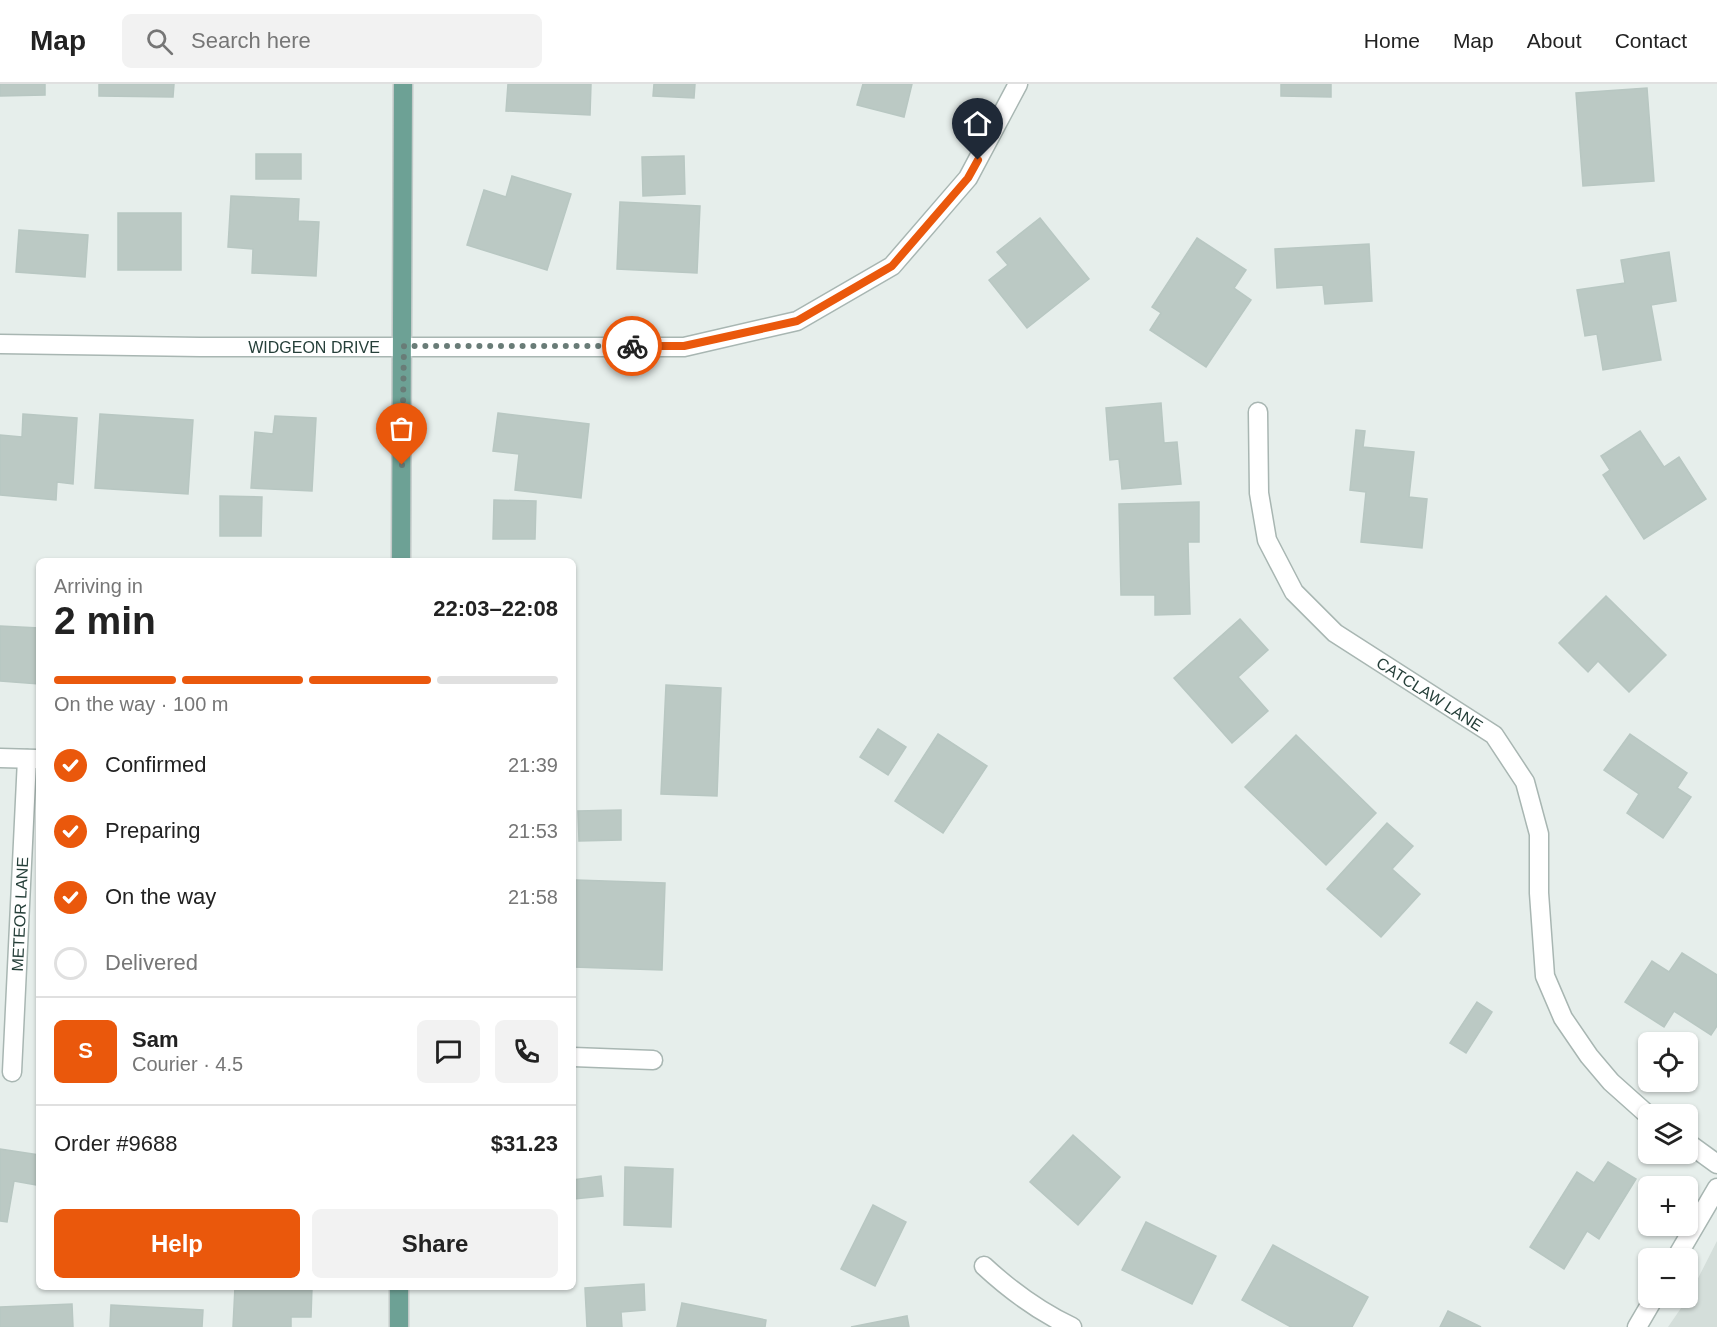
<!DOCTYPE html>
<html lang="en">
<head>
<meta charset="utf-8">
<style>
  body { margin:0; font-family:Helvetica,sans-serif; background:#f2f2f2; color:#222; height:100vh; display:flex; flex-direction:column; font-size:22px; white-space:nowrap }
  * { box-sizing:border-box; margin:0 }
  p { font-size:20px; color:#767676 }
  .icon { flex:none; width:33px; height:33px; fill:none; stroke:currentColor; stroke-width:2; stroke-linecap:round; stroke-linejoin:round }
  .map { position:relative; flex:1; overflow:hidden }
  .sheet { position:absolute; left:36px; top:474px; width:540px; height:732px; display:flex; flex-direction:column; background:#fff; border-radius:9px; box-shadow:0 2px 4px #0004 }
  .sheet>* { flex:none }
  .fabs { position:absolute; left:1638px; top:948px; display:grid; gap:12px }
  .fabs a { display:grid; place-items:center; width:60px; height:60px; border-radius:9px; background:#fff; box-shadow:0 2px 4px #0004; font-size:30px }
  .pin { position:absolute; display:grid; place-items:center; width:51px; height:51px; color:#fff; margin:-62px -26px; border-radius:50% 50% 50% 0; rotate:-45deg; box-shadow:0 0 6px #0007 }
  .pin .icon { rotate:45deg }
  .courier { position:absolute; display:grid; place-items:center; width:60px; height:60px; margin:-30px; border:4px solid #ea580c; border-radius:50%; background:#fff; color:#222; box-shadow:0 2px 8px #0007 }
  .summary em { font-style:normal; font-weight:700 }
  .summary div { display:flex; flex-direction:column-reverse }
  .summary { display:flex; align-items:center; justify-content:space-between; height:102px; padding:0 18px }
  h1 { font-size:39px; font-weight:700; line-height:45px }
  .bar { display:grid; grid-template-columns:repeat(4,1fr); gap:9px 6px; align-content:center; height:72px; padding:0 18px }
  .bar i { height:8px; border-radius:4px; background:#e0e0e0 }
  .bar .active { background:#ea580c }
  .bar p { grid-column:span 4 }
  .line { display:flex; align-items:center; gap:15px; padding:0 18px; border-top:2px solid #e0e0e0 }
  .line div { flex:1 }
  .round { display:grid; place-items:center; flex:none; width:63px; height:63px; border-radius:9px; background:#f2f2f2 }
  ol { padding:0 18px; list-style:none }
  li { display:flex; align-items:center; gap:18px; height:66px }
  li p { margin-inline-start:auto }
  li .icon { padding:6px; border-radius:50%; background:#ea580c; color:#fff; stroke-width:4 }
  li:last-child { color:#767676 }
  li i { width:33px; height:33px; border:3px solid #e0e0e0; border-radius:50% }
  .action { display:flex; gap:12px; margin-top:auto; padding:12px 18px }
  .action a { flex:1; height:69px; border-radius:9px; background:#ea580c; color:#fff; font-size:24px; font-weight:700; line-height:69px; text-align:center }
  .action a+a { background:#f2f2f2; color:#222 }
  header { display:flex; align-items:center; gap:36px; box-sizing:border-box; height:84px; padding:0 30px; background:#fff; border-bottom:2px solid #e0e0e0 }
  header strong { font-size:28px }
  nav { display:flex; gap:33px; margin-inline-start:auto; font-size:21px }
  .search { width:420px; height:54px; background:#f2f2f2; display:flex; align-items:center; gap:15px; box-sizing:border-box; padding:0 21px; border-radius:9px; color:#767676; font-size:22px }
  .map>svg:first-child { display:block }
</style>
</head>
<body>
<header>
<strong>Map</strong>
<div class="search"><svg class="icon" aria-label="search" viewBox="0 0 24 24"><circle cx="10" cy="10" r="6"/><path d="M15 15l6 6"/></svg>Search here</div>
<nav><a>Home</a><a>Map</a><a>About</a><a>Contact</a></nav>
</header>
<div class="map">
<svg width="1717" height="1243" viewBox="0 0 1717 1243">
  <rect width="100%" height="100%" fill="#e6eeeb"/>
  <polygon fill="#d4deda" points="1717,1157 1717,1243 1668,1243 1688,1214"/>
  <g fill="#bbc9c4" stroke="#b8c7c2" stroke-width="1.5">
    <polygon points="0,0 45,0 45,11 0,12"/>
    <polygon points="99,0 174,0 173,13 99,12"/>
    <polygon points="508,0 591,0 590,31 506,27"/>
    <polygon points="654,0 695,0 694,14 653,12"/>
    <polygon points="863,0 912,0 904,33 857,21"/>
    <polygon points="1281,0 1331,0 1331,13 1281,12"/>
    <polygon points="1647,4 1654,97 1583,102 1576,9"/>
    <rect x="256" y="70" width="45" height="25"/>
    <polygon points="684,72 685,110 643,112 642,73"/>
    <polygon points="512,92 571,110 547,186 467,161 484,106 506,113"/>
    <polygon points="231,112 299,115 298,137 319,138 316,192 252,189 253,165 228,163"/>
    <polygon points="620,118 700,122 697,189 617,185"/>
    <rect x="118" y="129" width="63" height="57"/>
    <polygon points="1040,134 1089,195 1027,244 989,196 1008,181 997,168"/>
    <polygon points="19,146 88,151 85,193 16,188"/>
    <polygon points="1197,154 1246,186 1234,204 1251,216 1206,283 1150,246 1161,229 1152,223"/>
    <polygon points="1369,160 1372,217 1325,220 1323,201 1277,204 1275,165"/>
    <polygon points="1669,168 1676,217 1651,221 1661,276 1603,286 1597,250 1585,252 1577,206 1625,199 1621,176"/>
    <polygon points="1161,319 1164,359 1177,358 1181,400 1122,405 1119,375 1110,376 1106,324"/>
    <polygon points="498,329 589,340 581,414 515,406 519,370 493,367"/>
    <polygon points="23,330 77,334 73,400 57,398 56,416 0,411 0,351 22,353"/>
    <polygon points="100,330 193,336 188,410 95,404"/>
    <polygon points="275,332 316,334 312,407 251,404 255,348 273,350"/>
    <polygon points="1356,346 1365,347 1363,363 1414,368 1409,413 1427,415 1422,464 1361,458 1366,408 1350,406"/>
    <polygon points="1640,347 1664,383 1679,373 1706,415 1644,455 1603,391 1610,386 1601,372"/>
    <polygon points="220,412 262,413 261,452 220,452"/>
    <polygon points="494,416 536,417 535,455 493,455"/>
    <polygon points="1199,418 1199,458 1188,458 1190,530 1155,531 1155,511 1121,511 1119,420"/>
    <polygon points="1606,512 1666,571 1629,608 1598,577 1588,588 1559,559"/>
    <polygon points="1240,535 1268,566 1238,593 1268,627 1232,659 1174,594"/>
    <polygon points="0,542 39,544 39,600 0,597"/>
    <polygon points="666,601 721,604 717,712 661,710"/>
    <polygon points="878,645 906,663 888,691 860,673"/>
    <polygon points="938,650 987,682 943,749 895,717"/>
    <polygon points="1630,650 1687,689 1677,704 1691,713 1663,754 1627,729 1639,710 1604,686"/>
    <polygon points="1296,651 1376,729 1326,781 1245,703"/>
    <polygon points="621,726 621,756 579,757 578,727"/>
    <polygon points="1387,739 1413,762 1392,785 1420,810 1381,853 1327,805"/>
    <polygon points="576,796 665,799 662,886 573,883"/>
    <polygon points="1682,869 1717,891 1717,942 1711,951 1674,927 1664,943 1625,918 1652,877 1669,888"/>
    <polygon points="1477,918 1492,928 1466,969 1450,959"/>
    <polygon points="1073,1051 1120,1093 1078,1141 1030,1098"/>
    <polygon points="0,1065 39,1071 37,1101 14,1097 7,1138 0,1137"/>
    <polygon points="1608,1078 1636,1095 1599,1155 1587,1147 1564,1185 1530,1163 1577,1088 1594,1099"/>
    <polygon points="625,1083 673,1085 671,1143 624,1141"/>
    <polygon points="601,1092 603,1112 574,1115 573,1096"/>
    <polygon points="873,1121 906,1138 875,1202 841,1185"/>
    <polygon points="1146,1138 1216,1172 1192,1220 1122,1186"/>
    <polygon points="1273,1161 1368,1213 1352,1243 1291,1243 1242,1216"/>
    <polygon points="644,1200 645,1226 621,1228 622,1243 587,1243 585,1204"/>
    <polygon points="235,1203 312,1203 311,1233 291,1233 291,1243 233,1243"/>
    <polygon points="682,1219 766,1236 765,1243 677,1243"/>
    <polygon points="72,1220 73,1243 0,1243 0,1223"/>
    <polygon points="111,1221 203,1226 202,1243 110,1243"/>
    <polygon points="1448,1227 1481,1243 1440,1243"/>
    <polygon points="907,1232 909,1243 851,1243"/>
  </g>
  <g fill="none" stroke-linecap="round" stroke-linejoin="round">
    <g stroke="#a8b6b2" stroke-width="21">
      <g id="minor">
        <path id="s1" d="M0 260 200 263H684L797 237 892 182 968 94 1018 0"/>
        <path id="s2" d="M1258 328 1259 409 1267 456 1294 508 1335 549 1494 651 1525 698 1539 750V809L1545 892 1563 934 1589 972 1611 998 1648 1031"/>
        <polyline points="0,674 37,675"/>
        <polyline points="573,973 653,976"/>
        <path id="s3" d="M12 988 27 675"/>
        <polyline points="1688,1059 1717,1080"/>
        <polyline points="1676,1174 1717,1104"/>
        <path d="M984 1182C1011 1207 1038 1227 1072 1243"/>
        <polyline points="1637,1243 1654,1214"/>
      </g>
    </g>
    <g stroke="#c2c9c8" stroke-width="21">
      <g id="major">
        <polyline points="401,477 403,0"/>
        <polyline points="399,1243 399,1203"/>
      </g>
    </g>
    <use href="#minor" stroke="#fff" stroke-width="18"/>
    <use href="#major" stroke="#6da195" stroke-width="18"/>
  </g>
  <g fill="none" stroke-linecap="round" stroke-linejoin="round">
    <polyline stroke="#697c77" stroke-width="6" stroke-dasharray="0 10.8" points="402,381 404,262 632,262"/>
    <polyline stroke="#ea580c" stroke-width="8" points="632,262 684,262 797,237 892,182 968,94 978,76"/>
  </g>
  <g text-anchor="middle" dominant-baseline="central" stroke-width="4.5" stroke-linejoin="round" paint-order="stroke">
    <g font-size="16" fill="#253f39" stroke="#f6faf8">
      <text stroke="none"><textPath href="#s1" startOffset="314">WIDGEON DRIVE</textPath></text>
      <text stroke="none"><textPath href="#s2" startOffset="358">CATCLAW LANE</textPath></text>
      <text stroke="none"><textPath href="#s3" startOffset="158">METEOR LANE</textPath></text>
    </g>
  </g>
</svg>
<div class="fabs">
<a><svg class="icon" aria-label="locate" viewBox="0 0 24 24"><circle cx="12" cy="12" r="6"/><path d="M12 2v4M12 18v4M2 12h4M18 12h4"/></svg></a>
<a><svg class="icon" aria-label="layers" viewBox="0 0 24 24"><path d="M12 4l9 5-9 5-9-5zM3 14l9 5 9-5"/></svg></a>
<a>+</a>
<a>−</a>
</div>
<div class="pin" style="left:402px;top:381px;background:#ea580c"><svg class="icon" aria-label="bag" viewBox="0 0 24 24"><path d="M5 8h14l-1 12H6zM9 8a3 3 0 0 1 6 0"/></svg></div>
<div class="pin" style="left:978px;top:76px;background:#1f2937"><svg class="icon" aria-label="home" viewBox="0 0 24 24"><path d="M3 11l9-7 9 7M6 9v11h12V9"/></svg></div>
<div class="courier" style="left:632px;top:262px"><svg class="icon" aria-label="bike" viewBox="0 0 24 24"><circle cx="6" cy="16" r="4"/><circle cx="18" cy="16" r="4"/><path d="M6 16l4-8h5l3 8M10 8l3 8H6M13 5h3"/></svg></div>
<section class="sheet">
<div class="summary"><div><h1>2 min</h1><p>Arriving in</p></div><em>22:03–22:08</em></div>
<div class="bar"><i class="active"></i><i class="active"></i><i class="active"></i><i></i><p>On the way · 100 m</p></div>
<ol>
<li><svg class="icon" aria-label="check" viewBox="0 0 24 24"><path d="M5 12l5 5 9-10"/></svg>Confirmed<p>21:39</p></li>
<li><svg class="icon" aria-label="check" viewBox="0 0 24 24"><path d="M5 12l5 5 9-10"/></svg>Preparing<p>21:53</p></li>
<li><svg class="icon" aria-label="check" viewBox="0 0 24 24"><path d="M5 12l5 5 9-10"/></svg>On the way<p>21:58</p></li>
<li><i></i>Delivered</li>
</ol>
<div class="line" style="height:108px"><b class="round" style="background:#ea580c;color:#fff">S</b><div><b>Sam</b><p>Courier · 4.5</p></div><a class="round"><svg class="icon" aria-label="chat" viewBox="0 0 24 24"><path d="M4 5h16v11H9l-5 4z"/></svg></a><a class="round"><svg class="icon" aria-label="phone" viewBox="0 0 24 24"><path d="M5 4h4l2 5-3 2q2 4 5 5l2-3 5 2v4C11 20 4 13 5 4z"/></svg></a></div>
<div class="line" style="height:78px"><div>Order #9688</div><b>$31.23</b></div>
<div class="action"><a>Help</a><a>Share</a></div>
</section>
</div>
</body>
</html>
